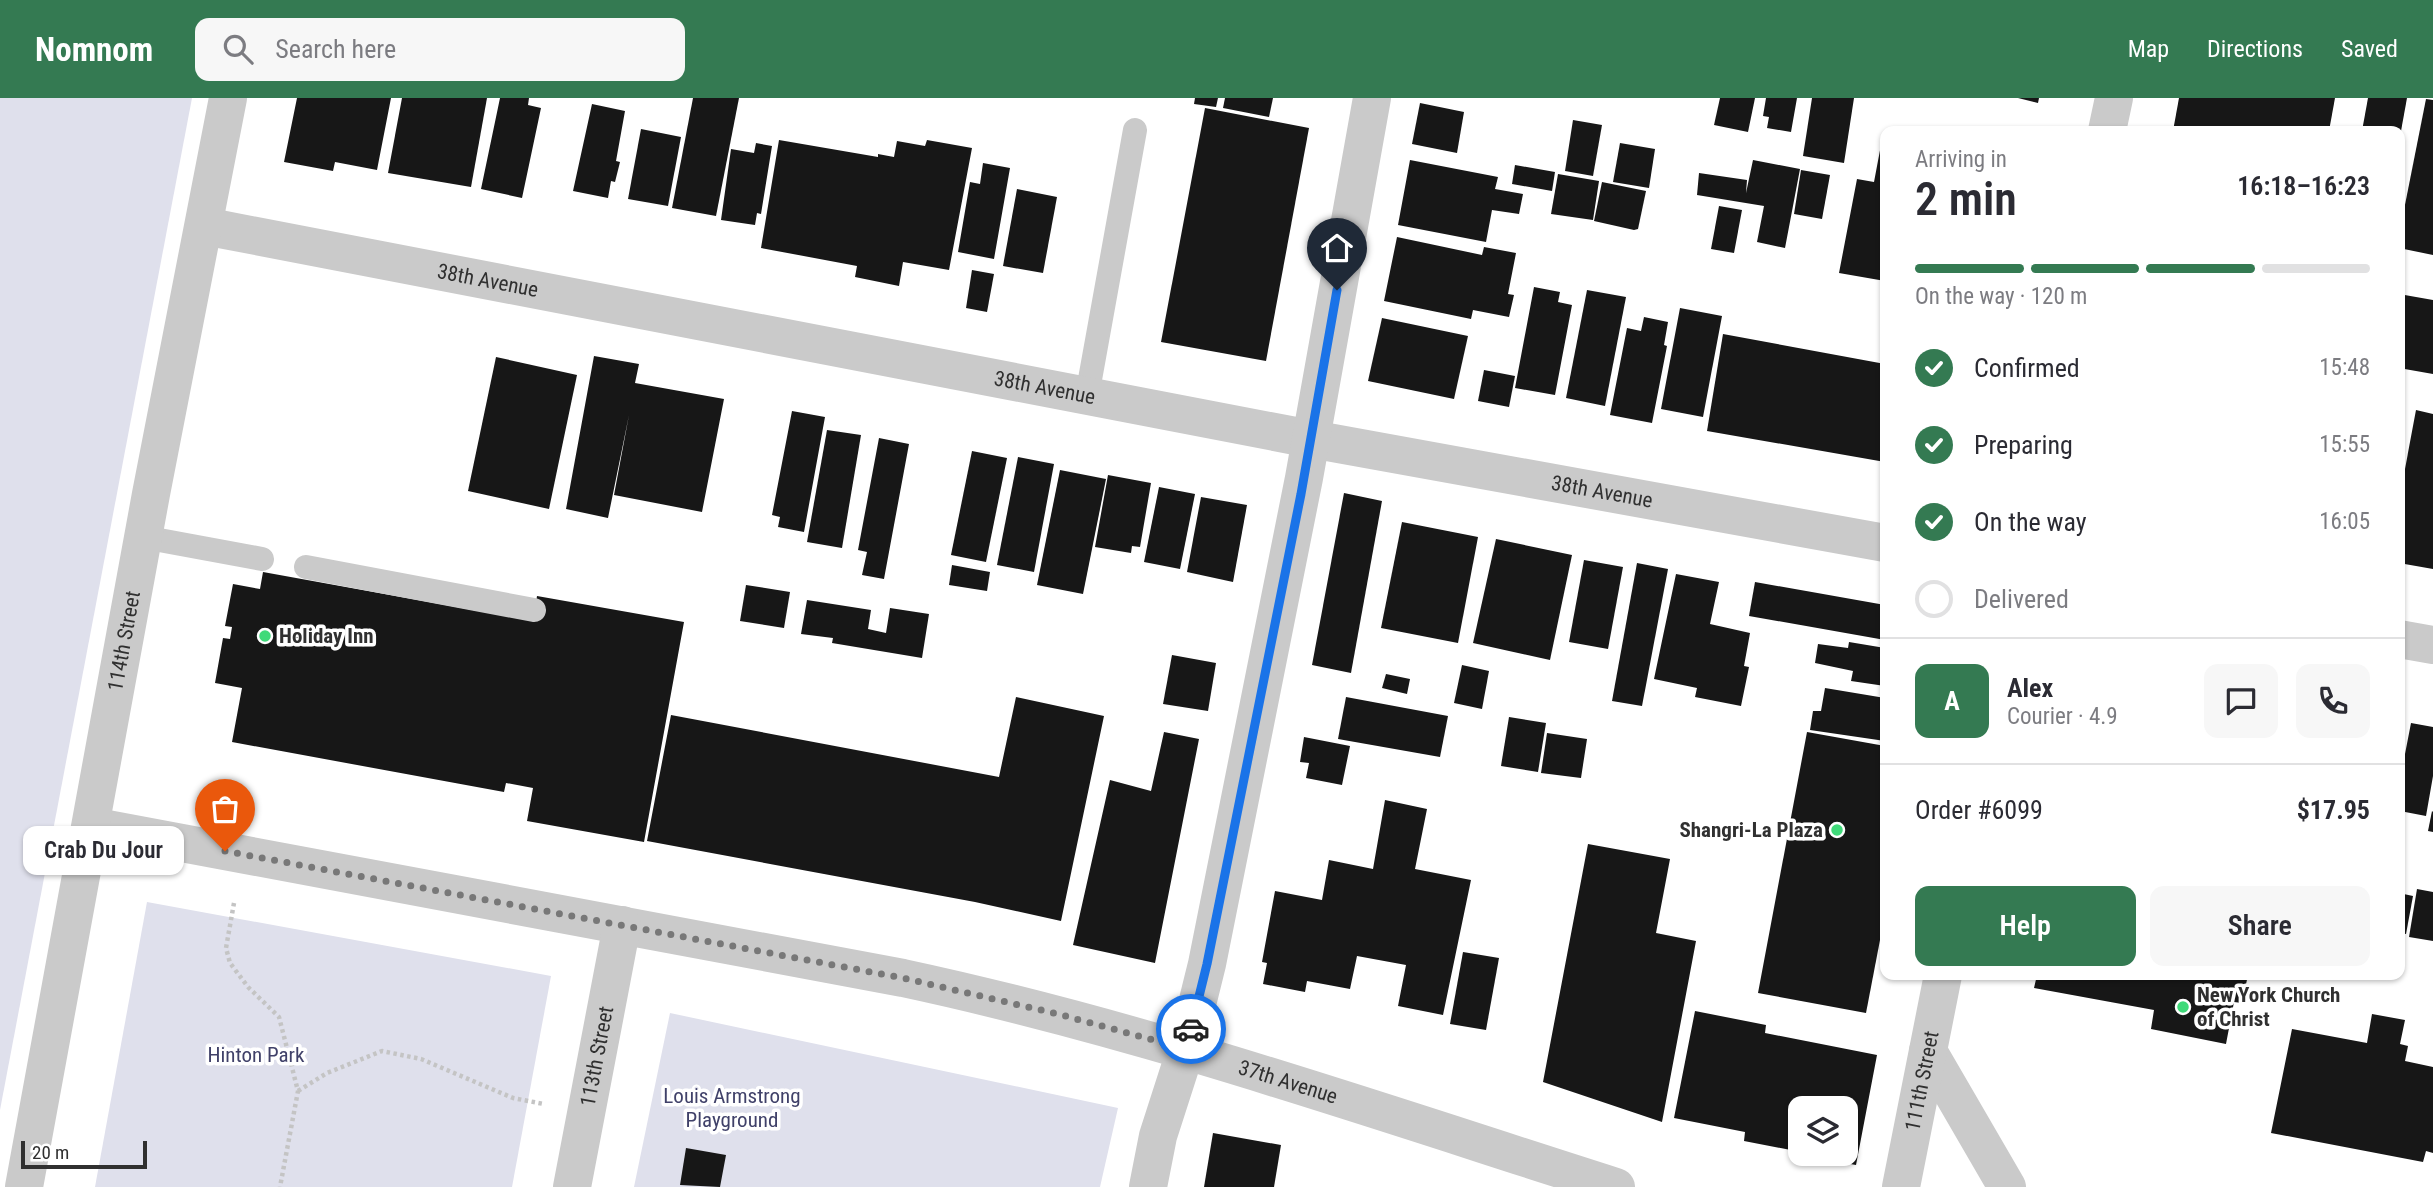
<!DOCTYPE html>
<html lang="en">
<head>
<meta charset="utf-8">
<style>
  body { margin:0; font-family:"Roboto Condensed",sans-serif; background:#f7f7f7; color:#2b2b33; height:100vh; display:flex; flex-direction:column; font-size:26px; white-space:nowrap }
  * { box-sizing:border-box; margin:0 }
  p { font-size:23px; color:#7c7c81 }
  .icon { flex:none; width:38px; height:38px; fill:none; stroke:currentColor; stroke-width:2; stroke-linecap:round; stroke-linejoin:round }
  .map { position:relative; flex:1; overflow:hidden }
  .drawer { position:absolute; left:1880px; top:28px; width:525px; height:854px; display:flex; flex-direction:column; background:#fff; border-radius:14px; box-shadow:0 2px 5px #0004 }
  .drawer>* { flex:none }
  .controls { position:absolute; left:1788px; top:998px; display:grid; gap:14px }
  .controls a { display:grid; place-items:center; width:70px; height:70px; border-radius:14px; background:#fff; box-shadow:0 2px 5px #0004; font-size:35px }
  .scale { position:absolute; left:21px; bottom:18px; width:126px; box-sizing:border-box; padding-left:7px; border:4px solid #303030; border-top:0; font-size:19px; line-height:24px; white-space:nowrap; color:#303030; -webkit-text-stroke:5px #fff; paint-order:stroke }
  .pin { position:absolute; display:grid; place-items:center; width:60px; height:60px; color:#fff; margin:-72px -30px; border-radius:50% 50% 50% 0; rotate:-45deg; box-shadow:0 0 7px #0007 }
  .pin .icon { rotate:45deg }
  .courier { position:absolute; display:grid; place-items:center; width:70px; height:70px; margin:-35px; border:5px solid #1a73e8; border-radius:50%; background:#fff; color:#222; box-shadow:0 2px 9px #0007 }
  .bubble { position:absolute; height:49px; border-radius:14px; background:#fff; box-shadow:0 2px 5px #0004; font-size:23px; font-weight:600; line-height:49px; text-align:center }
  .headline em { font-style:normal; font-weight:600 }
  .headline div { display:flex; flex-direction:column-reverse }
  .headline { display:flex; align-items:center; justify-content:space-between; height:119px; padding:0 35px }
  h1 { font-size:46px; font-weight:600; line-height:52px }
  .bar { display:grid; grid-template-columns:repeat(4,1fr); gap:10px 7px; align-content:center; height:84px; padding:0 35px }
  .bar i { height:9px; border-radius:5px; background:#e1e1e2 }
  .bar .active { background:#347a52 }
  .bar p { grid-column:span 4 }
  .line { display:flex; align-items:center; gap:18px; padding:0 35px; border-top:2px solid #e1e1e2 }
  .line div { flex:1 }
  .round { display:grid; place-items:center; flex:none; width:74px; height:74px; border-radius:14px; background:#f7f7f7 }
  ol { padding:0 35px; list-style:none }
  li { display:flex; align-items:center; gap:21px; height:77px }
  li p { margin-inline-start:auto }
  li .icon { padding:7px; border-radius:50%; background:#347a52; color:#fff; stroke-width:4 }
  li:last-child { color:#7c7c81 }
  li i { width:38px; height:38px; border:4px solid #e1e1e2; border-radius:50% }
  .button { display:flex; gap:14px; margin-top:auto; padding:14px 35px }
  .button a { flex:1; height:80px; border-radius:14px; background:#347a52; color:#fff; font-size:28px; font-weight:600; line-height:80px; text-align:center }
  .button a+a { background:#f7f7f7; color:#2b2b33 }
  header { display:flex; align-items:center; gap:42px; box-sizing:border-box; height:98px; padding:0 35px; background:#347a52; color:#fff }
  header strong { font-size:33px }
  nav { display:flex; gap:38px; margin-inline-start:auto; font-size:24px }
  .search { width:490px; height:63px; background:#f7f7f7; display:flex; align-items:center; gap:18px; box-sizing:border-box; padding:0 24px; border-radius:14px; color:#7c7c81; font-size:26px }
  .map>svg:first-child { display:block }
</style>
</head>
<body>
<header>
<strong>Nomnom</strong>
<div class="search"><svg class="icon" aria-label="search" viewBox="0 0 24 24"><circle cx="10" cy="10" r="6"/><path d="M15 15l6 6"/></svg>Search here</div>
<nav><a>Map</a><a>Directions</a><a>Saved</a></nav>
</header>
<div class="map">
<svg width="2433" height="1089" viewBox="0 0 2433 1089">
  <rect width="100%" height="100%" fill="#fff"/>
  <g fill="#dfe0ec">
    <polygon points="0,0 192,0 0,1012"/>
    <polygon points="147,804 551,878 512,1089 95,1089"/>
    <polygon points="670,915 1118,1010 1100,1089 634,1089"/>
  </g>
  <g fill="#171717">
    <polygon points="297,0 391,0 377,72 335,64 333,73 284,64"/>
    <polygon points="402,0 487,0 471,89 388,75"/>
    <polygon points="500,0 529,0 528,7 541,10 522,100 481,91"/>
    <polygon points="693,0 739,0 716,118 672,110"/>
    <polygon points="1195,0 1218,0 1216,9 1194,6"/>
    <polygon points="1225,0 1273,0 1269,19 1223,10"/>
    <polygon points="1720,0 1755,0 1748,34 1714,27"/>
    <polygon points="1766,0 1797,0 1791,34 1767,30 1769,19 1763,18"/>
    <polygon points="1812,0 1854,0 1844,65 1803,58"/>
    <polygon points="2018,0 2039,0 2038,5"/>
    <polygon points="2179,0 2335,0 2329,33 2173,33"/>
    <polygon points="2368,0 2407,0 2401,33 2362,33"/>
    <polygon points="2426,1 2433,2 2433,157 2399,150 2399,137"/>
    <polygon points="1420,5 1464,14 1457,55 1412,46"/>
    <polygon points="592,6 625,13 616,63 620,64 615,84 611,83 608,100 573,93"/>
    <polygon points="1205,10 1309,30 1266,263 1161,244"/>
    <polygon points="1573,22 1602,27 1593,78 1565,73"/>
    <polygon points="641,31 681,39 668,108 628,101"/>
    <polygon points="779,42 878,59 878,56 894,59 897,43 925,48 927,42 972,50 949,172 903,164 899,188 855,179 857,168 761,150"/>
    <polygon points="756,45 772,48 761,116 757,115 755,127 721,122 731,51 754,55"/>
    <polygon points="1620,45 1655,51 1649,90 1613,84"/>
    <polygon points="1881,47 1885,48 1885,183 1839,175 1857,81 1874,84"/>
    <polygon points="1410,62 1498,79 1495,91 1523,96 1519,116 1492,112 1486,144 1398,127"/>
    <polygon points="1753,62 1800,71 1785,150 1757,144 1764,108 1697,97 1699,75 1747,82 1746,95"/>
    <polygon points="983,65 1010,70 994,161 958,154 970,84 980,86"/>
    <polygon points="1515,67 1555,74 1552,93 1512,86"/>
    <polygon points="1801,72 1830,77 1822,121 1794,116"/>
    <polygon points="1558,76 1599,83 1593,122 1551,116"/>
    <polygon points="1602,84 1646,93 1638,131 1634,132 1594,123"/>
    <polygon points="1017,91 1057,99 1043,175 1003,168"/>
    <polygon points="1719,108 1742,112 1734,155 1711,151"/>
    <polygon points="1397,139 1482,157 1484,149 1516,155 1508,196 1514,197 1509,219 1473,212 1471,221 1384,203"/>
    <polygon points="972,172 994,176 987,214 966,210"/>
    <polygon points="1534,189 1560,194 1558,204 1572,207 1555,297 1515,290"/>
    <polygon points="1587,192 1626,199 1605,308 1566,300"/>
    <polygon points="2399,196 2433,202 2433,276 2399,270"/>
    <polygon points="1680,210 1722,218 1703,319 1661,311"/>
    <polygon points="1644,219 1668,224 1664,247 1667,248 1652,325 1610,317 1627,230 1641,233"/>
    <polygon points="1382,220 1468,238 1454,301 1368,283"/>
    <polygon points="1723,236 1885,266 1885,364 1707,333"/>
    <polygon points="594,258 639,266 635,285 724,301 702,414 614,397 629,317 608,420 566,411"/>
    <polygon points="496,259 577,277 549,411 468,393"/>
    <polygon points="1484,272 1515,278 1509,309 1478,303"/>
    <polygon points="2416,312 2433,316 2433,471 2399,465 2399,403"/>
    <polygon points="792,313 825,319 804,434 778,429 780,419 772,417"/>
    <polygon points="827,332 861,337 842,450 807,444"/>
    <polygon points="879,340 909,346 884,481 862,477 867,454 858,452"/>
    <polygon points="972,353 1007,360 986,464 951,457"/>
    <polygon points="1018,359 1054,366 1034,474 997,467"/>
    <polygon points="1060,372 1106,381 1083,496 1037,487"/>
    <polygon points="1108,377 1151,385 1140,449 1132,448 1131,455 1095,449"/>
    <polygon points="1159,389 1195,396 1180,471 1144,464"/>
    <polygon points="1344,395 1382,403 1351,575 1312,567"/>
    <polygon points="1201,399 1247,407 1233,484 1187,474"/>
    <polygon points="1402,424 1478,439 1458,545 1381,530"/>
    <polygon points="1496,441 1572,457 1550,562 1473,545"/>
    <polygon points="1584,462 1623,469 1608,551 1569,544"/>
    <polygon points="1637,465 1668,471 1642,608 1612,603"/>
    <polygon points="952,467 990,474 987,493 949,487"/>
    <polygon points="263,474 533,523 537,498 684,524 644,744 527,723 533,690 506,685 504,694 232,644 242,590 215,585 223,540 230,541 232,529 225,528 233,486 260,491"/>
    <polygon points="1676,476 1719,484 1710,526 1750,535 1744,568 1749,569 1741,608 1695,599 1697,590 1654,581"/>
    <polygon points="1755,484 1885,507 1885,542 1749,518"/>
    <polygon points="746,487 790,494 784,530 740,523"/>
    <polygon points="807,502 871,512 868,531 886,535 890,510 929,516 922,560 832,545 833,540 801,536"/>
    <polygon points="1849,544 1885,550 1885,588 1851,583 1853,573 1815,565 1818,546 1848,550"/>
    <polygon points="1172,557 1216,565 1208,613 1163,606"/>
    <polygon points="1462,567 1489,573 1482,611 1454,605"/>
    <polygon points="1386,576 1410,581 1407,596 1382,590"/>
    <polygon points="1825,590 1885,600 1885,643 1810,632 1813,613 1821,613"/>
    <polygon points="1016,599 1104,618 1061,823 975,804 647,743 671,617 999,679"/>
    <polygon points="1346,599 1448,618 1440,659 1338,641"/>
    <polygon points="1509,619 1546,625 1538,674 1501,668"/>
    <polygon points="2411,625 2433,629 2433,678 2426,718 2400,713 2404,694 2399,693 2399,687"/>
    <polygon points="1164,634 1199,641 1155,865 1073,847 1110,682 1151,693"/>
    <polygon points="1807,634 1885,648 1885,816 1866,915 1758,895"/>
    <polygon points="1547,635 1587,641 1581,680 1541,675"/>
    <polygon points="1304,639 1350,648 1342,687 1306,680 1309,665 1300,664"/>
    <polygon points="1385,702 1427,711 1415,771 1471,782 1443,917 1398,908 1406,867 1357,858 1350,891 1307,883 1305,894 1263,886 1267,865 1262,864 1275,793 1322,802 1329,762 1373,771"/>
    <polygon points="2432,713 2433,714 2433,734 2428,733"/>
    <polygon points="1588,746 1670,761 1656,835 1696,843 1662,1024 1543,984"/>
    <polygon points="2417,791 2433,794 2433,843 2409,839"/>
    <polygon points="2399,795 2413,798 2406,836 2399,835"/>
    <polygon points="1463,854 1499,860 1486,932 1450,926"/>
    <polygon points="2037,877 2248,877 2242,905 2234,904 2226,946 2151,931 2154,912 2034,890"/>
    <polygon points="1695,913 1766,927 1765,935 1877,957 1856,1067 1817,1060 1819,1055 1846,1055 1846,1010 1801,1010 1801,1054 1744,1043 1745,1034 1674,1020"/>
    <polygon points="2372,916 2405,922 2400,946 2408,948 2405,963 2433,969 2433,1055 2426,1053 2423,1064 2271,1035 2292,931 2367,945"/>
    <polygon points="1213,1035 1281,1047 1274,1089 1204,1089"/>
    <polygon points="686,1050 726,1057 720,1089 680,1087"/>
  </g>
  <g fill="none" stroke-linecap="round" stroke-linejoin="round">
    <g stroke="#c4c4c4" stroke-width="4.5" stroke-dasharray="3.5 3.5" stroke-linecap="butt">
      <polyline points="234,805 226,850 230,865 248,889 279,919 298,993 280,1089"/>
      <polyline points="298,993 327,975 382,953 421,961 513,1000 544,1006"/>
    </g>
    <g stroke="#cacaca" stroke-width="24">
      <polyline points="1087,298 1135,32"/>
      <polyline points="143,439 262,461"/>
      <polyline points="306,469 534,512"/>
    </g>
    <g stroke="#cacaca" stroke-width="38">
      <polyline points="2107,33 2114,0"/>
      <path id="s1" d="M204 128 1311 341 1885 445"/>
      <polyline points="2399,541 2433,547"/>
      <path id="s2" d="M91 728 903 880C1146 932 1380 1014 1616 1089"/>
      <polyline points="1928,953 2007,1089"/>
      <path id="s3" d="M24 1089 151 396 228 0"/>
      <path id="s4" d="M572 1089 622 827"/>
      <polyline points="1148,1089 1158,1038 1186,951 1207,866 1304,380 1372,0"/>
      <path id="s5" d="M1901 1089 1943 877"/>
    </g>
  </g>
  <g fill="none" stroke-linecap="round" stroke-linejoin="round">
    <polyline stroke="#787878" stroke-width="7" stroke-dasharray="0 12.6" points="225,753 903,880 1058,916 1186,951 1191,931"/>
    <polyline stroke="#1a73e8" stroke-width="9" points="1191,931 1207,866 1301,396 1337,192"/>
  </g>
  <g fill="#3fda79" stroke="#fff" stroke-width="2.5">
    <circle cx="265" cy="538" r="7"/>
    <circle cx="1837" cy="732" r="7"/>
    <circle cx="2183" cy="909" r="7"/>
  </g>
  <g text-anchor="middle" dominant-baseline="central" stroke-width="7" stroke-linejoin="round" paint-order="stroke">
    <g font-size="21" fill="#303030" stroke="#fff">
      <text stroke="none"><textPath href="#s1" startOffset="289">38th Avenue</textPath></text>
      <text stroke="none"><textPath href="#s1" startOffset="856">38th Avenue</textPath></text>
      <text stroke="none"><textPath href="#s1" startOffset="1423">38th Avenue</textPath></text>
      <text stroke="none"><textPath href="#s3" startOffset="555">114th Street</textPath></text>
      <text stroke="none"><textPath href="#s4" startOffset="133">113th Street</textPath></text>
      <text stroke="none"><textPath href="#s5" startOffset="108">111th Street</textPath></text>
      <text stroke="none"><textPath href="#s2" startOffset="1225">37th Avenue</textPath></text>
    </g>
    <g font-size="21" font-weight="bold" fill="#303030" stroke="#fff" text-anchor="start">
      <text x="279" y="538">Holiday Inn</text>
      <text x="1823" y="732" text-anchor="end">Shangri-La Plaza</text>
      <text x="2197" y="897">New York Church<tspan x="2197" dy="24">of Christ</tspan></text>
    </g>
    <g font-size="21" fill="#404169" stroke="#fff">
      <text x="256" y="957">Hinton Park</text>
      <text x="732" y="998">Louis Armstrong<tspan x="732" dy="24">Playground</tspan></text>
    </g>
  </g>
</svg>
<div class="controls">
<a><svg class="icon" aria-label="layers" viewBox="0 0 24 24"><path d="M12 4l9 5-9 5-9-5zM3 14l9 5 9-5"/></svg></a>
</div>
<div class="scale">20 m</div>
<div class="pin" style="left:225px;top:753px;background:#ea580c"><svg class="icon" aria-label="bag" viewBox="0 0 24 24"><path d="M5 8h14l-1 12H6zM9 8a3 3 0 0 1 6 0"/></svg></div>
<div class="pin" style="left:1337px;top:192px;background:#1f2937"><svg class="icon" aria-label="home" viewBox="0 0 24 24"><path d="M3 11l9-7 9 7M6 9v11h12V9"/></svg></div>
<div class="courier" style="left:1191px;top:931px"><svg class="icon" aria-label="car" viewBox="0 0 24 24"><path d="M5 17H2v-5l4-1 3-4h7l3 4 3 1v5h-3M9 17h6M6 11h13"/><circle cx="7" cy="17" r="2"/><circle cx="17" cy="17" r="2"/></svg></div>
<div class="bubble" style="left:23px;top:728px;width:161px">Crab Du Jour</div>
<section class="drawer">
<div class="headline"><div><h1>2 min</h1><p>Arriving in</p></div><em>16:18–16:23</em></div>
<div class="bar"><i class="active"></i><i class="active"></i><i class="active"></i><i></i><p>On the way · 120 m</p></div>
<ol>
<li><svg class="icon" aria-label="check" viewBox="0 0 24 24"><path d="M5 12l5 5 9-10"/></svg>Confirmed<p>15:48</p></li>
<li><svg class="icon" aria-label="check" viewBox="0 0 24 24"><path d="M5 12l5 5 9-10"/></svg>Preparing<p>15:55</p></li>
<li><svg class="icon" aria-label="check" viewBox="0 0 24 24"><path d="M5 12l5 5 9-10"/></svg>On the way<p>16:05</p></li>
<li><i></i>Delivered</li>
</ol>
<div class="line" style="height:126px"><b class="round" style="background:#347a52;color:#fff">A</b><div><b>Alex</b><p>Courier · 4.9</p></div><a class="round"><svg class="icon" aria-label="chat" viewBox="0 0 24 24"><path d="M4 5h16v11H9l-5 4z"/></svg></a><a class="round"><svg class="icon" aria-label="phone" viewBox="0 0 24 24"><path d="M5 4h4l2 5-3 2q2 4 5 5l2-3 5 2v4C11 20 4 13 5 4z"/></svg></a></div>
<div class="line" style="height:91px"><div>Order #6099</div><b>$17.95</b></div>
<div class="button"><a>Help</a><a>Share</a></div>
</section>
</div>
</body>
</html>
